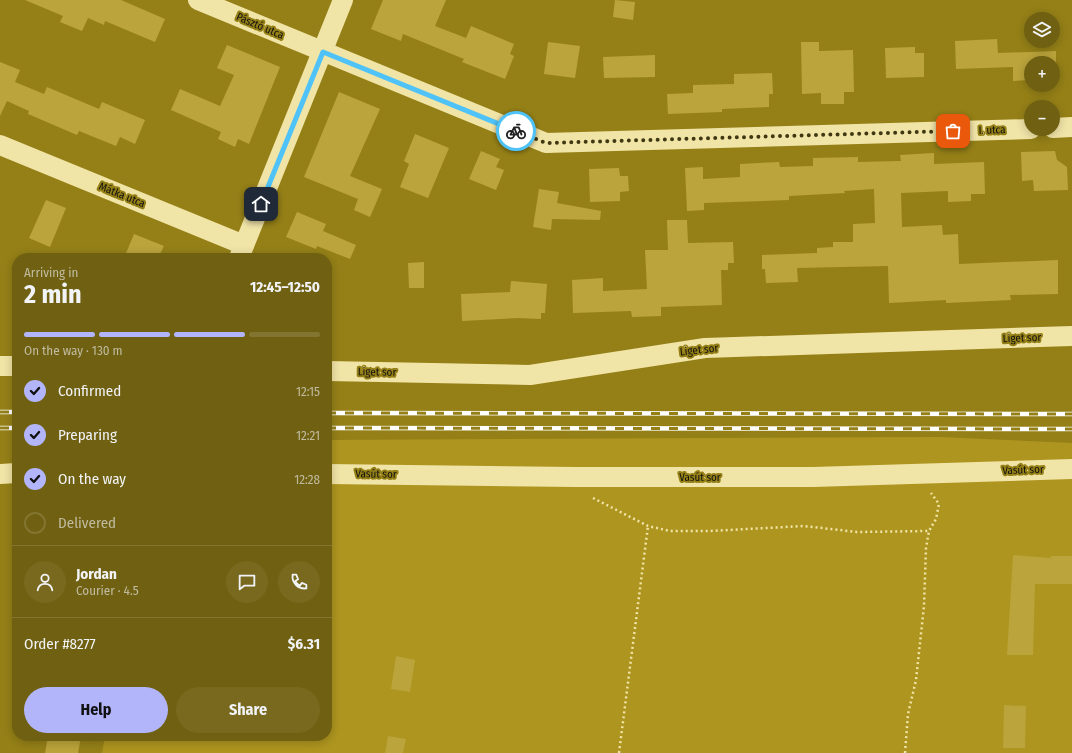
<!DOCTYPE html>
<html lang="en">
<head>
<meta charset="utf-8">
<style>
  body { margin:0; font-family:"Fira Sans Condensed",sans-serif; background:#78691f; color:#f1f3f6; height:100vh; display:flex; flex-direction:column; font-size:15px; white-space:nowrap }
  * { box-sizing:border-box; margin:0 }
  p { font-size:13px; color:#c0bb9f }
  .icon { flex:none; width:22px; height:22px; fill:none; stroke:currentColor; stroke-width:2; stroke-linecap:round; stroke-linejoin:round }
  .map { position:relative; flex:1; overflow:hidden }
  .drawer { position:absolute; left:12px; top:253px; width:320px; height:488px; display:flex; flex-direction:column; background:#706011; border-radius:16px; box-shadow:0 2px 10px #0003 }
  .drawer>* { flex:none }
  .buttons { position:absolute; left:1024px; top:12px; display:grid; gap:8px }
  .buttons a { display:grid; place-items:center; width:36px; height:36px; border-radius:50%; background:#706011; box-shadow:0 2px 10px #0003; font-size:20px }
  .pin { position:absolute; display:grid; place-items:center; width:34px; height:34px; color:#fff; margin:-17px; border-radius:8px; box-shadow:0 2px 6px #0006 }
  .courier { position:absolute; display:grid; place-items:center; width:40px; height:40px; margin:-20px; border:3px solid #4fc3f7; border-radius:50%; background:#fff; color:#222; box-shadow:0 1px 5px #0007 }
  .headline em { font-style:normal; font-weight:700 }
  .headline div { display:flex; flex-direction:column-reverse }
  .headline { display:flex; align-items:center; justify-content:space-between; height:68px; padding:0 12px }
  h1 { font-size:26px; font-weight:700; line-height:30px }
  .bar { display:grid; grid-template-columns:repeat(4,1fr); gap:6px 4px; align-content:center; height:48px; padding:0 12px }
  .bar i { height:5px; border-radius:3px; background:#827531 }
  .bar .selected { background:#b3b5fa }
  .bar p { grid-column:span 4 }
  .line { display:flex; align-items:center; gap:10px; padding:0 12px; border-top:1px solid #827531 }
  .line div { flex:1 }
  .round { display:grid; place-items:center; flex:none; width:42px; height:42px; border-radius:21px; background:#78691f }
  ol { padding:0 12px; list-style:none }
  li { display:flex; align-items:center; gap:12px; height:44px }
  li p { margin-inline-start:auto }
  li .icon { padding:4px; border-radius:50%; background:#b3b5fa; color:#111; stroke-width:4 }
  li:last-child { color:#c0bb9f }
  li i { width:22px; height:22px; border:2px solid #827531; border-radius:50% }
  .button { display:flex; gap:8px; margin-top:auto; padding:8px 12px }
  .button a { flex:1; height:46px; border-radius:24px; background:#b3b5fa; color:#111; font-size:16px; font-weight:700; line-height:46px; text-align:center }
  .button a+a { background:#78691f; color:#f1f3f6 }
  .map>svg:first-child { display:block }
</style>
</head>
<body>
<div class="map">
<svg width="1072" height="753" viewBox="0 0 1072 753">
  <rect width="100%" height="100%" fill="#958017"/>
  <polygon fill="#ae951f" points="939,437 1072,443 1072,753 102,753 105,736 327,736 327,440"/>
  <g fill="#bba43b">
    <polygon points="25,0 121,0 165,19 155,42 105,21 104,25 88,18 82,31 60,22 63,16"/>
    <polygon points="383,0 446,0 435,26 466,38 471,26 514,44 510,54 514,56 505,79 462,62 464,59 403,34 401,41 371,29"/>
    <polygon points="615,0 635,2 633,20 613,17"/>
    <polygon points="997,39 998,53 1056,51 1056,66 1053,66 1053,63 1031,63 1031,80 1013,81 1013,67 956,69 955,41"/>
    <polygon points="548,42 580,46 575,78 544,74"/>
    <polygon points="801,42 819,42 819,51 853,50 854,92 844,92 844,104 821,104 821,93 802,94"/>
    <polygon points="227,45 280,67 249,144 238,139 235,147 218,139 221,132 171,110 180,89 220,106 234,75 217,68"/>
    <polygon points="915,47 915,53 924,53 924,77 886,78 885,48"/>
    <polygon points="655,55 655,77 604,78 603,57"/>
    <polygon points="0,62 20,70 15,82 44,94 47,87 99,109 102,102 145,120 135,144 120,137 116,146 79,131 77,135 28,114 29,111 7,101 0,116"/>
    <polygon points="772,73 773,94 769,94 769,107 722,109 722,112 668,114 667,94 693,93 693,85 734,84 734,74"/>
    <polygon points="339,92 380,109 350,176 382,189 370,217 354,210 358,199 304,177"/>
    <polygon points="415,134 449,148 428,198 400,187 409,164 404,161"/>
    <polygon points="481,151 500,159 496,167 504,170 496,190 469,179"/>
    <polygon points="1055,151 1057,160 1067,167 1068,190 1034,191 1033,180 1022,181 1021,152"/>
    <polygon points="934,153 934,164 984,162 985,194 971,194 971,201 948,202 948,191 901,193 902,227 942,225 943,235 958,234 959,264 1058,260 1058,294 1010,295 1011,300 946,303 946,300 889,303 888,266 797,268 798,282 766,283 765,269 762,269 762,255 817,253 817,248 833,247 833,242 853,242 853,224 875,223 874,189 844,191 845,193 789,196 789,200 704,203 704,210 687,211 685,168 703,167 703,179 740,177 740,164 779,162 780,167 813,166 813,158 858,157 858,162 901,161 900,155"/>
    <polygon points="619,168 620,176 628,176 629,191 620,192 620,201 590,202 589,169"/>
    <polygon points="539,189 559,192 557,203 601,211 600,220 552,219 551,230 533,227"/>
    <polygon points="46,200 66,208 50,247 29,238"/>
    <polygon points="297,212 326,224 323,231 356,245 350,259 317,246 316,249 286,237"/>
    <polygon points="667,220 687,220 688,243 733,242 734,263 728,263 728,270 721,270 722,305 661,307 661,316 632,317 631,311 573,313 572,280 603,278 603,291 647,289 645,250 668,250"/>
    <polygon points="134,234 164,246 158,258 124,258"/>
    <polygon points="424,262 424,288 409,288 408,263"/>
    <polygon points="511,281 547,284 545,313 541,313 541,319 518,318 462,321 461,294 510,292"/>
    <polygon points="1013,555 1051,558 1051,556 1072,556 1072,584 1035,584 1033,655 1007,655"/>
    <polygon points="396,656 415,660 410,692 391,689"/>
    <polygon points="1004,705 1026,706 1025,748 1003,748"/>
    <polygon points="48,736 81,736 78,753 45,753"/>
    <polygon points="388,736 406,739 403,753 385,753"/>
  </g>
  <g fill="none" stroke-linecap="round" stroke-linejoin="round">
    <g stroke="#f1e4a7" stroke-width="2.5" stroke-dasharray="2 3" stroke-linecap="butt">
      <polyline points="593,498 648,526 670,531 710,531 804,526 857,532 929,531"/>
      <polyline points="619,753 648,526"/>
      <polyline points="905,753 908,714 916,680 924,606 926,548 929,531 936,519 939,504 931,493"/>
    </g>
    <g stroke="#f1e4a7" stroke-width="20">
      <polyline points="198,0 546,143 1031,129"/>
      <polyline points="1053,128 1072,127"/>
      <polyline points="0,145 244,245"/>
      <polyline points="239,258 343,0"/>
      <polyline points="0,366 17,366"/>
      <polyline points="327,371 530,375 705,348 1072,336"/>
      <polyline points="0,474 17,473"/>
      <polyline points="327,474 575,477 813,477 1072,469"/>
    </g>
    <g stroke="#fff" stroke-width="4.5">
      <g id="rail">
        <polyline points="0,412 17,412"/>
        <polyline points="327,413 1072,414"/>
        <polyline points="0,428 17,428"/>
        <polyline points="327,428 1072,429"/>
      </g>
    </g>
    <use href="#rail" stroke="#958017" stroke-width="3" stroke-dasharray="9" stroke-linecap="butt"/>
  </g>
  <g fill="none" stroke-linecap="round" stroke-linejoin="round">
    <polyline stroke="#3f3813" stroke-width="4" stroke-dasharray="0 7.2" points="516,131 546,143 953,131"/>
    <polyline stroke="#4fc3f7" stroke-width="5" points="261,204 323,52 516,131"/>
  </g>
  <g text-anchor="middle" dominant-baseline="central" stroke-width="4" stroke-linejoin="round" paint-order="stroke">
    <g font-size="11" fill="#111" stroke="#958017">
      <text transform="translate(260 26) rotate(23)">Pásztó utca</text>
      <text transform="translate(992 130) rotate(-2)">I. utca</text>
      <text transform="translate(122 195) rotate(22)">Mátka utca</text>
      <text transform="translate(1022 338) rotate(-2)">Liget sor</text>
      <text transform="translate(699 350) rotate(-6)">Liget sor</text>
      <text transform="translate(377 372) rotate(1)">Liget sor</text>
      <text transform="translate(1023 470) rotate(-2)">Vasút sor</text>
      <text transform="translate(376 474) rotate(1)">Vasút sor</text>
      <text x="700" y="477">Vasút sor</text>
    </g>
  </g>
</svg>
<div class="buttons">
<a><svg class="icon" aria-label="layers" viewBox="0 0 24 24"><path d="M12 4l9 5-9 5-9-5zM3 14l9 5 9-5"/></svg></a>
<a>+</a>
<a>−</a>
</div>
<div class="pin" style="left:953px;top:131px;background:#ea580c"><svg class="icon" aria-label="bag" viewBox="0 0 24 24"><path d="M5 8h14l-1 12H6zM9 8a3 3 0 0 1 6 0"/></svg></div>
<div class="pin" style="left:261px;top:204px;background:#1f2937"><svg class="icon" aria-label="home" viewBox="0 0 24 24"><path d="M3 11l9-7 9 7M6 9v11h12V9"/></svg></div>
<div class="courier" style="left:516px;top:131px"><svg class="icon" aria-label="bike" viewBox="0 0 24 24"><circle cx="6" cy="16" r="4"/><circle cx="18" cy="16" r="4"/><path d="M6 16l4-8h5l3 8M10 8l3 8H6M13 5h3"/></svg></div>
<section class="drawer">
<div class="headline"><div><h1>2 min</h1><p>Arriving in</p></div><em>12:45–12:50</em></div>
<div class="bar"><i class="selected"></i><i class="selected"></i><i class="selected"></i><i></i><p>On the way · 130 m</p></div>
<ol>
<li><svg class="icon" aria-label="check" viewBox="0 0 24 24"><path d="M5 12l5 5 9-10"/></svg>Confirmed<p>12:15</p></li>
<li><svg class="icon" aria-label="check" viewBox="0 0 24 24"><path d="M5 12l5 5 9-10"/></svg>Preparing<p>12:21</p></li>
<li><svg class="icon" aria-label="check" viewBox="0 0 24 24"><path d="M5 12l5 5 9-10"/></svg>On the way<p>12:28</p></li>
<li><i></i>Delivered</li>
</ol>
<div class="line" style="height:72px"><a class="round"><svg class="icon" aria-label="person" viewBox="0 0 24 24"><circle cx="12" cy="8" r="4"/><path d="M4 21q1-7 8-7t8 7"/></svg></a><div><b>Jordan</b><p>Courier · 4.5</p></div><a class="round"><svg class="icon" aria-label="chat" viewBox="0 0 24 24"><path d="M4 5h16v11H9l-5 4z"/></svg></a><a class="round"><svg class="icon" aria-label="phone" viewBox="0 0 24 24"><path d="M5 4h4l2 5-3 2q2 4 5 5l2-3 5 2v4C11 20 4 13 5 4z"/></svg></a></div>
<div class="line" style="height:52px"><div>Order #8277</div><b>$6.31</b></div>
<div class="button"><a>Help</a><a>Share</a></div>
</section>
</div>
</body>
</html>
